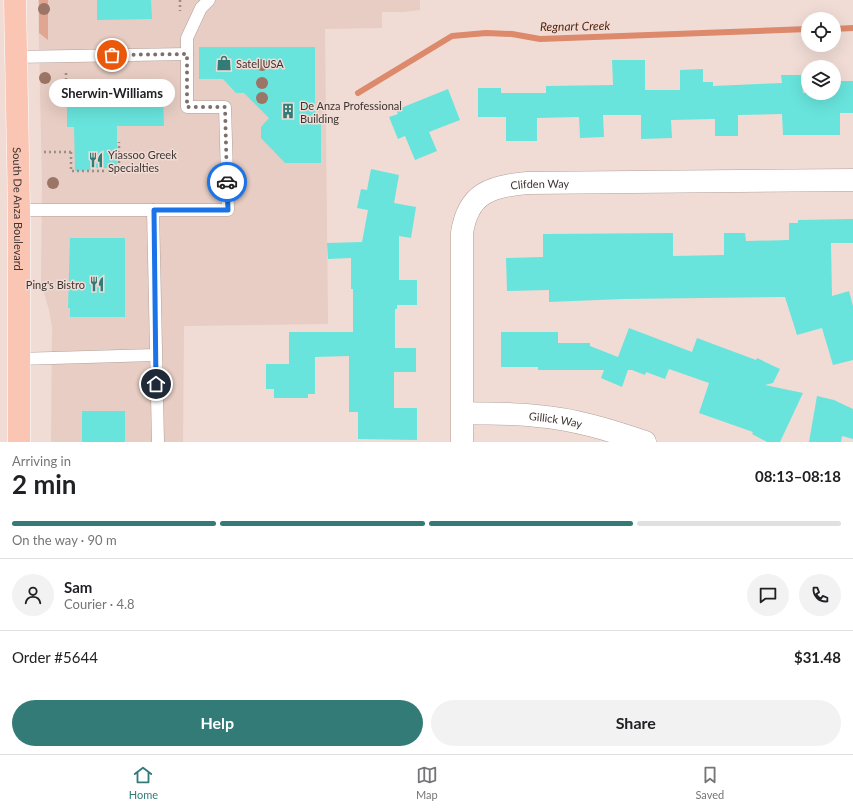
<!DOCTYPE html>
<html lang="en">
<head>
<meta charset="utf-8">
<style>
  body { margin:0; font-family:Lato,sans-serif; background:#f2f2f2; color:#202124; height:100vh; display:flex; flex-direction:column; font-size:15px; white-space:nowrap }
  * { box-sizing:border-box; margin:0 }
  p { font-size:13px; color:#757577 }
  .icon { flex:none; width:22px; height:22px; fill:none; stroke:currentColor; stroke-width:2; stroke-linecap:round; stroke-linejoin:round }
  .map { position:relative; height:442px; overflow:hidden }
  .sheet { display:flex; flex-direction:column; background:#fff; flex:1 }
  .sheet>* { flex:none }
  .buttons { position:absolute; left:801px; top:12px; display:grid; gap:8px }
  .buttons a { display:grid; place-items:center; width:40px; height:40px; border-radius:50%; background:#fff; box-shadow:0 4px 16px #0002; font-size:20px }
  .pin { position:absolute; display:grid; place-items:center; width:34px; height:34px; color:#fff; margin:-17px; border:2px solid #fff; border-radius:50%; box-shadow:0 1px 4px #0007 }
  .courier { position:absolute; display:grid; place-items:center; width:40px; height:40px; margin:-20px; border:3px solid #1a73e8; border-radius:50%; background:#fff; color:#222; box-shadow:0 1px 5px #0007 }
  .bubble { position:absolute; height:28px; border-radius:14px; background:#fff; box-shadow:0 4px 16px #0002; font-size:13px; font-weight:700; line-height:28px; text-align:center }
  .head em { font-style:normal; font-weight:700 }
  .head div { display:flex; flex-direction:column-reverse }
  .head { display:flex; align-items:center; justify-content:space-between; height:68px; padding:0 12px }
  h1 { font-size:26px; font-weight:700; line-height:30px }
  .bar { display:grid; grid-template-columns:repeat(4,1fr); gap:6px 4px; align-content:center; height:48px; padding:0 12px }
  .bar i { height:5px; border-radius:3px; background:#e0e0e0 }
  .bar .selected { background:#337b77 }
  .bar p { grid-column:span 4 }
  .line { display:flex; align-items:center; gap:10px; padding:0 12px; border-top:1px solid #e0e0e0 }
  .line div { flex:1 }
  .round { display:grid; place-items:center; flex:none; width:42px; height:42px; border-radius:21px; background:#f2f2f2 }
  .primary-button { display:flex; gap:8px; margin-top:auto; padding:8px 12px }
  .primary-button a { flex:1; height:46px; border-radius:24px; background:#337b77; color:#fff; font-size:16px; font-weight:700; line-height:46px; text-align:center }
  .primary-button a+a { background:#f2f2f2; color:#202124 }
  .tab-bar { display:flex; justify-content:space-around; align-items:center; height:56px; border-top:1px solid #e0e0e0; background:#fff; font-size:11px; color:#757577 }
  .tab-bar a { display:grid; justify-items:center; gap:2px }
  .tab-bar .selected { color:#337b77 }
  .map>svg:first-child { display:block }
</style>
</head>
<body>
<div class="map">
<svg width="853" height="442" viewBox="0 0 853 442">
  <rect width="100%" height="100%" fill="#f0dcd5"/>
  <polygon fill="#e7cdc3" points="38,0 420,0 420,10 404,12 382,12 382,28 325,29 328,324 184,326 183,442 51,442 52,327 49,310 41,283 42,182"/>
  <polygon fill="#e0a691" points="39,0 48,0 48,40 39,33"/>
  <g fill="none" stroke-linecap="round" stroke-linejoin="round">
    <g stroke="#dd896c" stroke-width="6">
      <polyline points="834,29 853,28"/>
      <polyline points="358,93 452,36 486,33 512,34 540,39 808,29"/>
    </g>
  </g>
  <g fill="#68e4dc">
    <polygon points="97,0 151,0 152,19 97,20"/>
    <polygon points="199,47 315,47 315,117 321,117 321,163 285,163 261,138 261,127 269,118 244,93 236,93 223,79 199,79"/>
    <polygon points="612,60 645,60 645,90 680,90 680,70 703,69 703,82 713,82 713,86 782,83 781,75 801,75 803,93 834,93 834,81 853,81 853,113 840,113 840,135 783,135 782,114 738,115 738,136 715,136 715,119 671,120 672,138 641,139 641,115 603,115 604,137 580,138 579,117 537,118 537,141 506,141 506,117 478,117 478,88 501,88 501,93 546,93 546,86 613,85"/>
    <polygon points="163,89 164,126 117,126 117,168 91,168 91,170 75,171 74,127 67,127 67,90"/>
    <polygon points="448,89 460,120 429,132 437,151 415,160 405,136 398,139 389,117 398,114 396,110"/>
    <polygon points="371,169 399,175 394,203 416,207 411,238 399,236 399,280 417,280 417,305 397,305 397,309 395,309 395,348 416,348 416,372 394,372 394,408 417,408 417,440 358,439 358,412 349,412 349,356 315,357 315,394 308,394 308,398 274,398 274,389 266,389 266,364 289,364 289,332 353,332 353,289 351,289 351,258 328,259 327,243 362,242 368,210 357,208 361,189 367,190"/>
    <polygon points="853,219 853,243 831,243 832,296 849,291 853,306 853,360 833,365 822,328 797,335 785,297 623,299 549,302 549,290 507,291 506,258 543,257 543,234 673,233 673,256 724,255 724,233 745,233 746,241 789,240 789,223 798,223 798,220"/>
    <polygon points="70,238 125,238 125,317 70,317 70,308 68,308"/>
    <polygon points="629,328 692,352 697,338 756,360 757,358 780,369 773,383 765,385 803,393 780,442 767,442 752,434 753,432 699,413 709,383 669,369 665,379 646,372 645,375 632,370 628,370 622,387 601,378 604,370 538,370 538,367 501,367 501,332 558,332 558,343 590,343 590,346 618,357"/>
    <polygon points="817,396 834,400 853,409 853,439 842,436 841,442 809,442"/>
    <rect x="82" y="411" width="43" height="31"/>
  </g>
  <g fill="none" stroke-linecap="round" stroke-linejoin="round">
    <g stroke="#b3a09a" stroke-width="13">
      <g id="service">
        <polyline points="15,57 187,54"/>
        <polyline points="19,210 228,210 225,107 187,107 187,38 201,8 209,0"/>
        <polyline points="153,210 158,442"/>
        <polyline points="18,359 155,355"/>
      </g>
    </g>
    <g stroke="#b3a09a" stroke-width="23">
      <g id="minor">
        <path id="s1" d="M463 413C488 414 513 413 537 416 574 419 610 430 645 442"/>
        <path id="s2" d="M462 442V233C468 193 491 186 527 183L853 180"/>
      </g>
    </g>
    <g stroke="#fff" stroke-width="23">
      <g id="primary">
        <path id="s3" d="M15 0 19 210V442"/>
      </g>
    </g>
    <g stroke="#9b8d88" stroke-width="2.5" stroke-dasharray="2 3" stroke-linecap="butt">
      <polyline points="180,0 180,11"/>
      <polyline points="66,73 66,85 171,86"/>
      <polyline points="44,152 74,152"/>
      <polyline points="71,152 71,171 119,171 119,142"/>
    </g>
    <use href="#service" stroke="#fff" stroke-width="12"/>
    <use href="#minor" stroke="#fff" stroke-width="22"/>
    <use href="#primary" stroke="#fac5b2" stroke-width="22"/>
  </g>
  <g fill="#9b7566">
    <circle cx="44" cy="9" r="6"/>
    <circle cx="262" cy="65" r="6"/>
    <circle cx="45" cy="78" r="6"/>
    <circle cx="262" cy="83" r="6"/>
    <circle cx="262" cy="98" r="6"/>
    <circle cx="53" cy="183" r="6"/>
  </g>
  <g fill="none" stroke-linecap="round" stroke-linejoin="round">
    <polyline stroke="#7c6f6c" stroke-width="4" stroke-dasharray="0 7.2" points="112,55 187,54 187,107 225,107 227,182"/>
    <polyline stroke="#1a73e8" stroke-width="5" points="156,384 154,210 228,210 227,182"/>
  </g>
  <defs>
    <g id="shop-bare" transform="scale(1.2)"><path d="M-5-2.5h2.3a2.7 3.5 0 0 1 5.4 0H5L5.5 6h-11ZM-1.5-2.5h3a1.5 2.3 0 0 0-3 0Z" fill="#337b77" stroke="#f0dcd5" stroke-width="2.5" paint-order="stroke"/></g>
    <g id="building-bare" transform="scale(1.2)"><path d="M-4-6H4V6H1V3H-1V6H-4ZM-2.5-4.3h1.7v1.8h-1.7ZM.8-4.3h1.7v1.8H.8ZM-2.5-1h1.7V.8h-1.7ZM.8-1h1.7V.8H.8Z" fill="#337b77" stroke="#f0dcd5" stroke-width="2.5" paint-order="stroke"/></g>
    <g id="restaurant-bare" transform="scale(1.2)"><path d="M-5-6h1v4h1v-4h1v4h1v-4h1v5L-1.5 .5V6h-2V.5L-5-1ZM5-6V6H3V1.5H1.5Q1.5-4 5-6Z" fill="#337b77" stroke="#f0dcd5" stroke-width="2.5" paint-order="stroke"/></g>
  </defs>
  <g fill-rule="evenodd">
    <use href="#shop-bare" x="224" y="63"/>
    <use href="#building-bare" x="288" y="111"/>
    <use href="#restaurant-bare" x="96" y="160"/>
    <use href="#restaurant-bare" x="97" y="284"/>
  </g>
  <g text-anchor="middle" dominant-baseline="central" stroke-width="3" stroke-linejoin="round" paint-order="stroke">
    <g font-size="11" fill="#3d3533" stroke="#f0dcd5" text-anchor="start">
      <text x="236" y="63">Satel USA</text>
      <text x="300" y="105">De Anza Professional<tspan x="300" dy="13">Building</tspan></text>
      <text x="108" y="154">Yiassoo Greek<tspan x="108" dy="13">Specialties</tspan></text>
      <text x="85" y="284" text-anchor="end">Ping's Bistro</text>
    </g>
    <g font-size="11" fill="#3d3533" stroke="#f0dcd5">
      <text stroke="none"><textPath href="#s2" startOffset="313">Clifden Way</textPath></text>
      <text stroke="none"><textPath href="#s3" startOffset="209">South De Anza Boulevard</textPath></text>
      <text stroke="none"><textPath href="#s1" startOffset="93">Gillick Way</textPath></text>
    </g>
    <g font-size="12" font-style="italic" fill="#521e09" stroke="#f0dcd5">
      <text transform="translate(575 26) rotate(-1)">Regnart Creek</text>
    </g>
  </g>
</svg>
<div class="buttons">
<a><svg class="icon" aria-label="locate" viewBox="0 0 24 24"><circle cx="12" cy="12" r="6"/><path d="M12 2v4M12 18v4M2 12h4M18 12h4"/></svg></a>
<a><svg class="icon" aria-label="layers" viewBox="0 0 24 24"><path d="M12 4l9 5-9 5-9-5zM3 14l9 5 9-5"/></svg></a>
</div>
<div class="pin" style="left:112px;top:55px;background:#ea580c"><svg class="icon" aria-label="bag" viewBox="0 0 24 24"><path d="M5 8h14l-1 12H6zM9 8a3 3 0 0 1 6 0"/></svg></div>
<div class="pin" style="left:156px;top:384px;background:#1f2937"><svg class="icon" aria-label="home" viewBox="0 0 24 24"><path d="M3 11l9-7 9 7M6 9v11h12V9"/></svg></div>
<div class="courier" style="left:227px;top:182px"><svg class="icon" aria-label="car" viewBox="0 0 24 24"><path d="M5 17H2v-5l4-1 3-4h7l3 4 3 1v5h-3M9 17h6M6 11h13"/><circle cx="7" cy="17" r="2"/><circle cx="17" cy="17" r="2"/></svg></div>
<div class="bubble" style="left:49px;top:79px;width:126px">Sherwin-Williams</div>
</div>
<section class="sheet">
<div class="head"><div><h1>2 min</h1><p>Arriving in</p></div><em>08:13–08:18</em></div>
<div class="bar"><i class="selected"></i><i class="selected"></i><i class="selected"></i><i></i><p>On the way · 90 m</p></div>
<div class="line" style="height:72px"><a class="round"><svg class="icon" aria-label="person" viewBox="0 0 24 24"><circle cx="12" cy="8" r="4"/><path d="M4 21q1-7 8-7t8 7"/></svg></a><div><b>Sam</b><p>Courier · 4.8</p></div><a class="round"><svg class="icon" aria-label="chat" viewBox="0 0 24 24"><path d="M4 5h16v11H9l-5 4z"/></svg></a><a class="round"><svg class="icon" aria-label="phone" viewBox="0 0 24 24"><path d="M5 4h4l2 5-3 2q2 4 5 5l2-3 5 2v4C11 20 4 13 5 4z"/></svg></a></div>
<div class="line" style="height:52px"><div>Order #5644</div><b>$31.48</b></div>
<div class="primary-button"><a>Help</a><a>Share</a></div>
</section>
<nav class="tab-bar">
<a class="selected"><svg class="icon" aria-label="home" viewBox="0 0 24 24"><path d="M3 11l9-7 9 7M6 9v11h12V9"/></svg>Home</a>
<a><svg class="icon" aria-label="map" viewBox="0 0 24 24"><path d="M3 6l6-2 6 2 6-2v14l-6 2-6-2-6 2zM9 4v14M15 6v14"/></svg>Map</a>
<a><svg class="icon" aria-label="saved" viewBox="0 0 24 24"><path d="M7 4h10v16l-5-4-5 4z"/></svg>Saved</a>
</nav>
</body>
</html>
